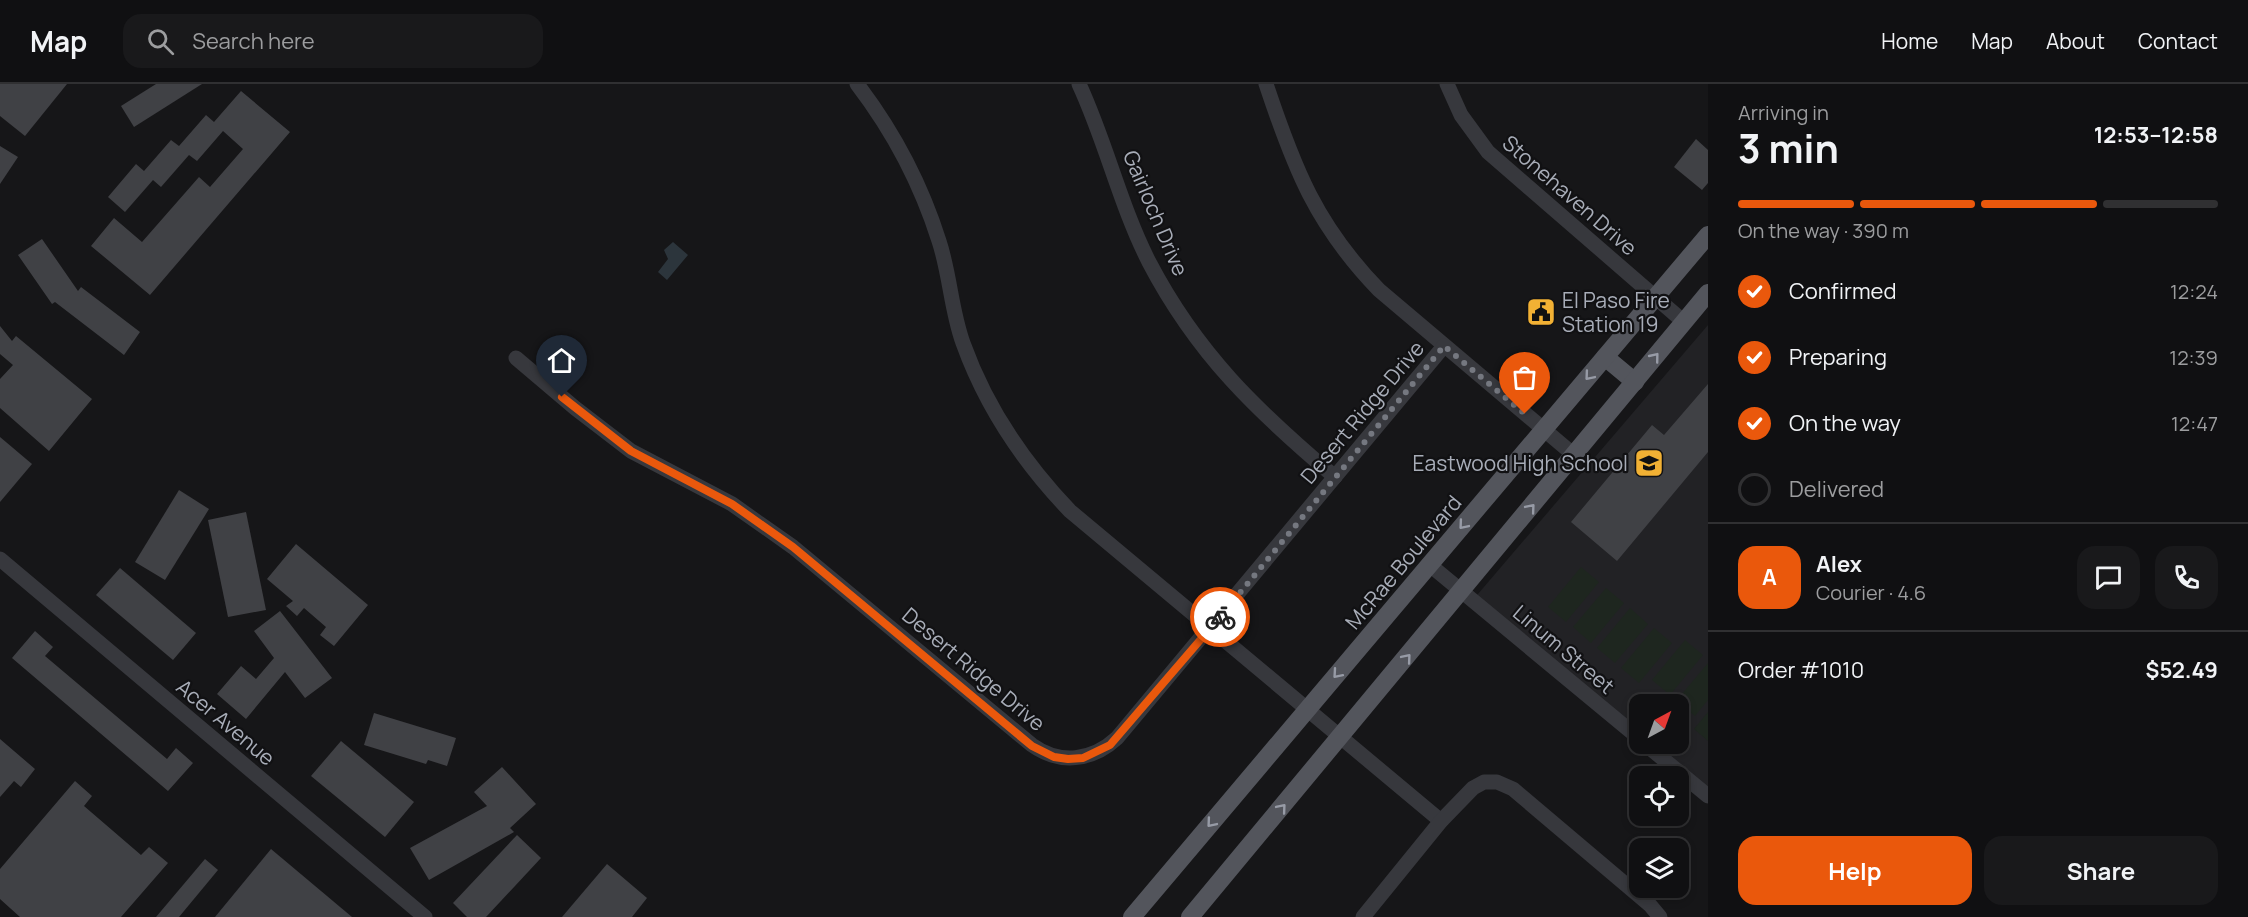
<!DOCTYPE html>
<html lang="en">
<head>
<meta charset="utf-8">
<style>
  body { margin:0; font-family:Manrope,sans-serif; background:#19191b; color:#f1f3f6; height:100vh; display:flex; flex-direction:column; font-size:22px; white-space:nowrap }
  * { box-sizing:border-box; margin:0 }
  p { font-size:20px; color:#9c9d9f }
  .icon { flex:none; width:33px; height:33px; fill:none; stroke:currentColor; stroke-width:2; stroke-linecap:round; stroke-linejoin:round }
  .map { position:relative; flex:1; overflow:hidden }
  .drawer { display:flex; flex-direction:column; background:#101012; width:540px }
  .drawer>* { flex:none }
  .needle { width:39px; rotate:41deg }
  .buttons { position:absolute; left:1629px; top:610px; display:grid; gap:12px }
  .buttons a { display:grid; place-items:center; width:60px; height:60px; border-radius:12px; background:#101012; box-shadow:0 3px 9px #0003,0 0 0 2px #303032; font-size:30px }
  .pin { position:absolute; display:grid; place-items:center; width:51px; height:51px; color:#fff; margin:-62px -26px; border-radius:50% 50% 50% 0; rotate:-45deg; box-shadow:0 0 6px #0007 }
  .pin .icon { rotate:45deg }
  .courier { position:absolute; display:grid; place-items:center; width:60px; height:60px; margin:-30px; border:4px solid #ea580c; border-radius:50%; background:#fff; color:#222; box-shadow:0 2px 8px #0007 }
  .overview em { font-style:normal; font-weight:700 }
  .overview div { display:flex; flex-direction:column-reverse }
  .overview { display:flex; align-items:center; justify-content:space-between; height:102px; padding:0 30px }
  h1 { font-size:39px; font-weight:700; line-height:45px }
  .bar { display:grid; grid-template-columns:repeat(4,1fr); gap:9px 6px; align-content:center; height:72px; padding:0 30px }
  .bar i { height:8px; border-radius:4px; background:#303032 }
  .bar .current { background:#ea580c }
  .bar p { grid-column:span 4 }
  .line { display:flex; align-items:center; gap:15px; padding:0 30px; border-top:2px solid #303032 }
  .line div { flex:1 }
  .round { display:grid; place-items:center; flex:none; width:63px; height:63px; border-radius:18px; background:#19191b }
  ol { padding:0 30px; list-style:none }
  li { display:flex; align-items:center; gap:18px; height:66px }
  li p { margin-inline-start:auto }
  li .icon { padding:6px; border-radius:50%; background:#ea580c; color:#fff; stroke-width:4 }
  li:last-child { color:#9c9d9f }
  li i { width:33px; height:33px; border:3px solid #303032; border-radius:50% }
  .button { display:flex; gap:12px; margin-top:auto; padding:12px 30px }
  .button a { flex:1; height:69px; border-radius:18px; background:#ea580c; color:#fff; font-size:24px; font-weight:700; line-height:69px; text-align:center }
  .button a+a { background:#19191b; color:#f1f3f6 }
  header { display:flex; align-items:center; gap:36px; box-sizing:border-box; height:84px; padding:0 30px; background:#101012; border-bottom:2px solid #303032 }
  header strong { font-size:28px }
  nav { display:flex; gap:33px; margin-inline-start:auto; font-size:21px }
  .search { width:420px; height:54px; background:#19191b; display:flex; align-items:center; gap:15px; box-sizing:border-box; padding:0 21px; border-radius:18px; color:#9c9d9f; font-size:22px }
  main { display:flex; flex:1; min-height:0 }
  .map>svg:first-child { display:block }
</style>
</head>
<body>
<header>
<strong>Map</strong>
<div class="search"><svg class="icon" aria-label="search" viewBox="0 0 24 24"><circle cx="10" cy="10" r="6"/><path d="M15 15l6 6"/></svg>Search here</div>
<nav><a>Home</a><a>Map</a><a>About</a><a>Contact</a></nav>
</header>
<main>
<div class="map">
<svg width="1708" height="833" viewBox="0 0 1708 833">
  <rect width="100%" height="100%" fill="#161618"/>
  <polygon fill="#222225" points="1708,241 1708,712 1645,660 1678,660 1678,621 1640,621 1639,655 1472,517"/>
  <g fill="#1e261f">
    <polygon points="1581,483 1599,498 1566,538 1548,523"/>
    <polygon points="1606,504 1624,519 1591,559 1573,543"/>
    <polygon points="1630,524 1648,540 1615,579 1597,564"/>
    <polygon points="1654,544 1672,559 1639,599 1621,584"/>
    <polygon points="1685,556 1703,571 1670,611 1652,596"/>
    <polygon points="1708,579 1708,616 1695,632 1676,617"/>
    <polygon points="1708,628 1708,657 1694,645"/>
  </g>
  <polygon fill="#2c353c" points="673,158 688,171 667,196 658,188 668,175 664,166"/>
  <g fill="#404145">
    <polygon points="0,0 67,0 25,52 0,32"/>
    <polygon points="156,0 202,0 134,43 121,22"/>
    <polygon points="241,7 290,48 150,211 91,162 114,134 142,158 199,93 210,103 243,65 223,47 197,77 189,71 161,103 153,96 125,128 108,113 136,80 144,87 171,56 179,62 206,31 214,38"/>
    <polygon points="1696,55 1708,66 1708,99 1702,106 1674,83"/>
    <polygon points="0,62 18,73 0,100"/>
    <polygon points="42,155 78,207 81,203 140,248 124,271 55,218 52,220 18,171"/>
    <polygon points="0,242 12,257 16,252 92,315 49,367 0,324 0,295 13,281 0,270"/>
    <polygon points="1708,300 1708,368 1617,477 1571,438 1652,341 1664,351"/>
    <polygon points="0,353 32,380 0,418"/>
    <polygon points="179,406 209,425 165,496 135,478"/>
    <polygon points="246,428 266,526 228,533 208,436"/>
    <polygon points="296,460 368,521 334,562 320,551 326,543 304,524 297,532 286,522 293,517 267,495"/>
    <polygon points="120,484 196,549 173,576 96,511"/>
    <polygon points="280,527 332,594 305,614 285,588 246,635 217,610 241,582 256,595 274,574 254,547"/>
    <polygon points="35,547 53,563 45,572 167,675 176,664 193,679 168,707 12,574"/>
    <polygon points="374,629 456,654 447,682 428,676 426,680 364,661"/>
    <polygon points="0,655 35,685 21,703 14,697 0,713"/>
    <polygon points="341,657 414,718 385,753 311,692"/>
    <polygon points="502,683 536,720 510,744 514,748 429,796 410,764 487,722 474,708"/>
    <polygon points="75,697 92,712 84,722 141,771 149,763 168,779 121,833 20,833 0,815 0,785"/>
    <polygon points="517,751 541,774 486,833 467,833 453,819"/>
    <polygon points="271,765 352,833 215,833"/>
    <polygon points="205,775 218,786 179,833 156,833"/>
    <polygon points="607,780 647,814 632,833 562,833"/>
  </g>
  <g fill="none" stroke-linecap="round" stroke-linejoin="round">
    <g stroke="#37383d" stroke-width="15">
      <path d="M857 0C893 47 921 100 939 157 950 190 951 226 963 259 986 323 1023 378 1070 427L1441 737"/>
      <path d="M1079 0C1106 58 1120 121 1149 178 1197 270 1257 327 1335 393"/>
      <path d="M1266 0C1294 84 1316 141 1379 206L1574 371"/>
      <polyline points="1447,0 1461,31 1488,68 1684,238"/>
      <path d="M516 274 575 324 631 367 732 420 793 463 1032 661C1060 681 1092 677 1117 654L1444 262"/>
      <polyline points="0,475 425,833"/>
      <polyline points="1430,481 1640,655"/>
      <polyline points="1645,660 1708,712"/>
      <polyline points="1363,833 1441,737 1473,704 1484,698 1497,698 1513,705 1650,821 1660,833"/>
    </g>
    <g stroke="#53555c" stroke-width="18">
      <polyline points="1605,273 1635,298"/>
      <polyline points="1132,833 1708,151"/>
      <polyline points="1190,833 1708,209"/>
    </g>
  </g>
  <defs><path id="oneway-chevron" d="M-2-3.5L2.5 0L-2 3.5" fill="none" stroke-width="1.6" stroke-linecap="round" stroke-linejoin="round" transform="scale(1.5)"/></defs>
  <g stroke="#979ba6">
    <use href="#oneway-chevron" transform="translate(1655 273) rotate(-51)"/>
    <use href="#oneway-chevron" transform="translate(1589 292) rotate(130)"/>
    <use href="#oneway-chevron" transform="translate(1531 424) rotate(-50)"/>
    <use href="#oneway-chevron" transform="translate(1463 441) rotate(130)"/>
    <use href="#oneway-chevron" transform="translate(1407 574) rotate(-50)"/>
    <use href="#oneway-chevron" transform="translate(1337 590) rotate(131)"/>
    <use href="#oneway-chevron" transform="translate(1282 724) rotate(-50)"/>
    <use href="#oneway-chevron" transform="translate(1211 739) rotate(130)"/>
  </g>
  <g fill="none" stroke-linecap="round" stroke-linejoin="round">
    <polyline stroke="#757880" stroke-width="6" stroke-dasharray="0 10.8" points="1220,533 1444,262 1525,330"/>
    <polyline stroke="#ea580c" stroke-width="8" points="562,313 631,367 732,420 793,463 1032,662 1054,673 1068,675 1083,674 1110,661 1220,533"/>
  </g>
  <defs>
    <g id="civic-square" transform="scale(1.5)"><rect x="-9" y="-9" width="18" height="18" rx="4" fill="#f2b134" stroke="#111113"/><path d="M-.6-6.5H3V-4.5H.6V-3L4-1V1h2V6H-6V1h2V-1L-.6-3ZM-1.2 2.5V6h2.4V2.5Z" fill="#111"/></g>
    <g id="school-square" transform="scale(1.5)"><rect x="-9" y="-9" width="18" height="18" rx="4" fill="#f2b134" stroke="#111113"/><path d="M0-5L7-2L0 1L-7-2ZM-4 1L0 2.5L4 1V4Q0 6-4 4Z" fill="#111"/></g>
  </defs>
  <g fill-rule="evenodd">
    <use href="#civic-square" x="1541" y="228"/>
    <use href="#school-square" x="1649" y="379"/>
  </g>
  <g text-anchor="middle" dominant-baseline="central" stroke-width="4.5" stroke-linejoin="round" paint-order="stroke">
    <g font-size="21" fill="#a8adb8" stroke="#111113">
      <text transform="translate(1570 111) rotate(41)">Stonehaven Drive</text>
      <text transform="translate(1156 129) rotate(67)">Gairloch Drive</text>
      <text transform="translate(1362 328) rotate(-50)">Desert Ridge Drive</text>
      <text transform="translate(1403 478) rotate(-50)">McRae Boulevard</text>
      <text transform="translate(1564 565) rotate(40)">Linum Street</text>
      <text transform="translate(974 585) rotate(40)">Desert Ridge Drive</text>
      <text transform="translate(226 638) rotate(40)">Acer Avenue</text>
    </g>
    <g font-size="21" fill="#a8adb8" stroke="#111113" text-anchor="start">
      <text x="1562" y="216">El Paso Fire<tspan x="1562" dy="24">Station 19</tspan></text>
      <text x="1628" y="379" text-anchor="end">Eastwood High School</text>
    </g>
  </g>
</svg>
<div class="buttons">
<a><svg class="needle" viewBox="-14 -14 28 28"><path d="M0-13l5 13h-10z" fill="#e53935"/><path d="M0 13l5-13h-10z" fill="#9c9d9f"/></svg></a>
<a><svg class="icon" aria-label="locate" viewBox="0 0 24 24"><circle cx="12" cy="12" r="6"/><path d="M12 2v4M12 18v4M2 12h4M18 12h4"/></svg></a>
<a><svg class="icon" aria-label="layers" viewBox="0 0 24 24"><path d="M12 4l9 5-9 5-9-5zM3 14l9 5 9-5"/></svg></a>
</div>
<div class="pin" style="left:1525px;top:330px;background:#ea580c"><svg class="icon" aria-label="bag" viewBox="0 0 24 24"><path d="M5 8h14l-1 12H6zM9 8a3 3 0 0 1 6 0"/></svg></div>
<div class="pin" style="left:562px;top:313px;background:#1f2937"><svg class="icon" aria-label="home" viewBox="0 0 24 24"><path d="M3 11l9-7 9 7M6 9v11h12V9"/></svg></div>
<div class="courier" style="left:1220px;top:533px"><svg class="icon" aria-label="bike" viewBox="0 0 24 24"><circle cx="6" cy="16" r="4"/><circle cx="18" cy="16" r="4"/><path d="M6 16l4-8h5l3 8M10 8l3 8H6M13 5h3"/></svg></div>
</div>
<section class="drawer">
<div class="overview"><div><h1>3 min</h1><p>Arriving in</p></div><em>12:53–12:58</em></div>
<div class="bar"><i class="current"></i><i class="current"></i><i class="current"></i><i></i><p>On the way · 390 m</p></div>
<ol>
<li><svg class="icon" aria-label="check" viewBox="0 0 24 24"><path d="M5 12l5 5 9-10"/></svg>Confirmed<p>12:24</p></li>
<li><svg class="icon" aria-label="check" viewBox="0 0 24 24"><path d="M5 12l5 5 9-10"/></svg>Preparing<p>12:39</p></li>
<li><svg class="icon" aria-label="check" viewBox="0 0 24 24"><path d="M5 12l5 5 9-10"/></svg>On the way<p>12:47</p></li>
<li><i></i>Delivered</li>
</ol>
<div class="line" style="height:108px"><b class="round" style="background:#ea580c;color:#fff">A</b><div><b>Alex</b><p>Courier · 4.6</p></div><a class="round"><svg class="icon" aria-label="chat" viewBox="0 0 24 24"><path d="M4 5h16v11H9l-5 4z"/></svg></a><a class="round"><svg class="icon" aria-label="phone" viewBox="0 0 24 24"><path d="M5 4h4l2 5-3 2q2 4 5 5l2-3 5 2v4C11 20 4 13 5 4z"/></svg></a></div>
<div class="line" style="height:78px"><div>Order #1010</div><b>$52.49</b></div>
<div class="button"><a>Help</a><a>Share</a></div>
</section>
</main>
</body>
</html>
